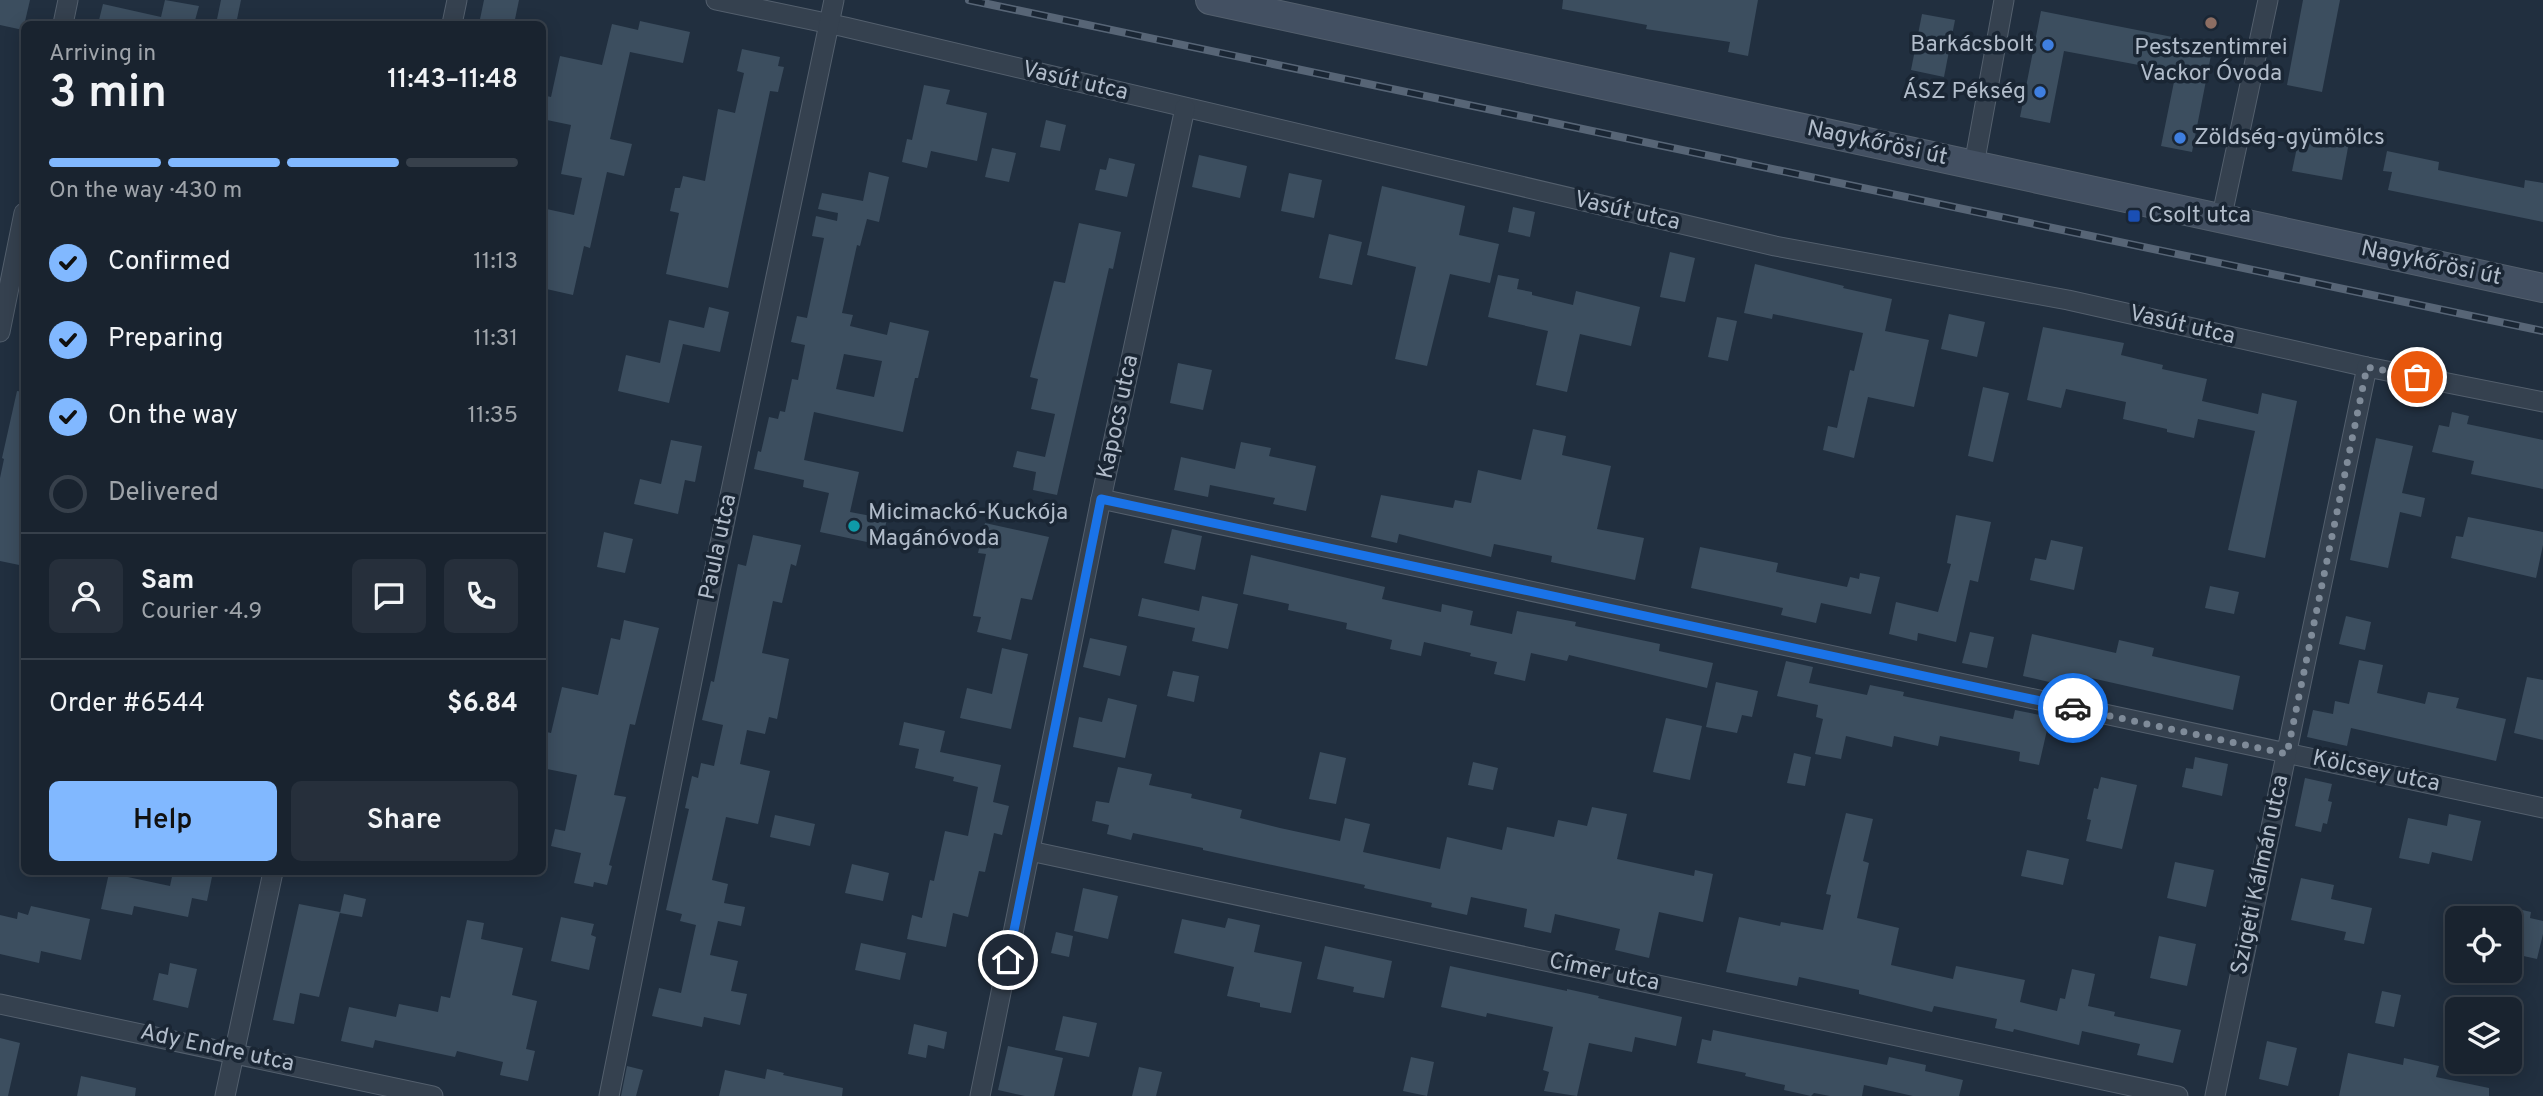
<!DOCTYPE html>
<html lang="en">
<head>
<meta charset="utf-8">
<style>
  body { margin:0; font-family:Overpass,sans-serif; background:#262f3b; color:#f1f3f6; height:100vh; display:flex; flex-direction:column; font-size:26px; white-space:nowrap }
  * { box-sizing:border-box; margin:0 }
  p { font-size:23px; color:#9fa4aa }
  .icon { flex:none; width:38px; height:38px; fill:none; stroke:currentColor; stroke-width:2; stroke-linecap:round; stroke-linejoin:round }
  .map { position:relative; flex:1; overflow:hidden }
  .drawer { position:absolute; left:21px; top:21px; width:525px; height:854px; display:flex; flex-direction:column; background:#19232f; border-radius:10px; box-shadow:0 4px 18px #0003,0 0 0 2px #37404b }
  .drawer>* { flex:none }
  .controls { position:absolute; left:2445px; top:906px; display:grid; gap:14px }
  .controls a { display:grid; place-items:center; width:77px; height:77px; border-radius:10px; background:#19232f; box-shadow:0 4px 18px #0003,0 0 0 2px #37404b; font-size:35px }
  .pin { position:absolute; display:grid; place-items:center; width:60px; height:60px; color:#fff; margin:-30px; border:4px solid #fff; border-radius:50%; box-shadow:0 2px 7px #0007 }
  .courier { position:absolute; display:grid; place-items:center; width:70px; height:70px; margin:-35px; border:5px solid #1a73e8; border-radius:50%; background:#fff; color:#222; box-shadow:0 2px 9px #0007 }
  .summary em { font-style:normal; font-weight:600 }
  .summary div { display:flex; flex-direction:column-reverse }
  .summary { display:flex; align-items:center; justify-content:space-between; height:119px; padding:0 28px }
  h1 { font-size:46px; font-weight:600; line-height:52px }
  .bar { display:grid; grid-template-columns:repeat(4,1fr); gap:10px 7px; align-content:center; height:84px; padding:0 28px }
  .bar i { height:9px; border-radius:5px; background:#37404b }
  .bar .active { background:#81b8ff }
  .bar p { grid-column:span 4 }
  .line { display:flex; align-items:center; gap:18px; padding:0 28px; border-top:2px solid #37404b }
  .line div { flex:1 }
  .round { display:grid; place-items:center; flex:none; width:74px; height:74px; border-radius:10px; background:#262f3b }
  ol { padding:0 28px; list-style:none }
  li { display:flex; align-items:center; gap:21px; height:77px }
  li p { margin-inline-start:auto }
  li .icon { padding:7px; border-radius:50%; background:#81b8ff; color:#111; stroke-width:4 }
  li:last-child { color:#9fa4aa }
  li i { width:38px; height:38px; border:4px solid #37404b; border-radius:50% }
  .primary-button { display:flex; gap:14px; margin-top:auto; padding:14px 28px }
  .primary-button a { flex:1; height:80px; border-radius:10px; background:#81b8ff; color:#111; font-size:28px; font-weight:600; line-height:80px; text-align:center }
  .primary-button a+a { background:#262f3b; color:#f1f3f6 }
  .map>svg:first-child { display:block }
</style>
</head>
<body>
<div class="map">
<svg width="2543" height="1096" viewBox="0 0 2543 1096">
  <rect width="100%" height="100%" fill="#212f3f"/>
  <g fill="#3c4e5f" fill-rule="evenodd">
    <polygon points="0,0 30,0 23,30 0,25"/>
    <polygon points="165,0 199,6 194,24 98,24 103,4 161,17"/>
    <polygon points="221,0 241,0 236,24 216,24"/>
    <polygon points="484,0 519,0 514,24 479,24"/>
    <polygon points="1563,0 1758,0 1748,56 1728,52 1730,42 1646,29 1647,25 1562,9"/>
    <polygon points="2303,0 2340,0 2322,92 2287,85"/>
    <polygon points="2041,11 2213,45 2192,152 2161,146 2176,72 2064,51 2050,123 2020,117"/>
    <polygon points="1922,14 1955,20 1944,77 1911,70"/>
    <polygon points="640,21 690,32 683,63 630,52 610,139 632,144 624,176 607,172 590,248 584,246 573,295 542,288 542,208 574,215 582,178 561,174 571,125 542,119 542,95 551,97 560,56 602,65 612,24 638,30"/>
    <polygon points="742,49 780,57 778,66 784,67 778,92 770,91 728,288 666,274 679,213 670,211 675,188 680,188 683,176 705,181 718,109 735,113 744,73 737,71"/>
    <polygon points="924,85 950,90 946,104 987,113 977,161 931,151 927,168 902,162 907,139 912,140"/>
    <polygon points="1046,120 1066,125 1060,151 1040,147"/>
    <polygon points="2300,133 2349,142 2342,180 2292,171"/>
    <polygon points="992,148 1016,153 1009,182 985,177"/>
    <polygon points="2387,151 2439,162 2438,170 2524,188 2525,180 2543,183 2543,222 2388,190 2392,172 2383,171"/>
    <polygon points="1199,155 1247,166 1240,198 1192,187"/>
    <polygon points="1109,158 1135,164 1127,197 1095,190 1100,169 1106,170"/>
    <path d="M869 172 889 177 879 222 867 219 860 246 857 245 842 313 853 315 850 326 887 335 890 322 929 331 918 378H915L903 432 814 412 804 460 859 472 850 512 887 519 881 545 820 532 829 493 803 487 804 480 754 469 758 451 761 452 769 417 778 419 780 411 785 412 792 379 798 380 805 345 791 342 797 316 807 318 824 238 812 236 816 216 837 221 838 213 818 209 822 193 863 201ZM844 354 882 361 874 397 836 389Z"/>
    <polygon points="1289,173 1322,180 1314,218 1281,211"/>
    <polygon points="1382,186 1465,206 1459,235 1499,244 1490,283 1450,274 1427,366 1395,359 1416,267 1367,255"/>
    <polygon points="1513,207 1535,212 1530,237 1508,232"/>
    <polygon points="1079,223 1121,232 1113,269 1109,268 1057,495 1033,490 1036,472 1013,467 1017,451 1045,457 1055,414 1031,409 1038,379 1030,377 1054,281 1065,283"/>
    <polygon points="1329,234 1362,242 1352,285 1319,278"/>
    <polygon points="1670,252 1695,258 1685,302 1660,297"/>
    <polygon points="1755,264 1844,286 1843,288 1892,299 1885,331 1929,340 1914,407 1868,397 1854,458 1823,450 1828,426 1837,428 1850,370 1854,371 1863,333 1773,314 1772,319 1744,313"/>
    <polygon points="1498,275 1519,279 1517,289 1532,292 1532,295 1573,305 1576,291 1640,307 1631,346 1580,334 1567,392 1536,385 1548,331 1488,317"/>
    <polygon points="709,307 729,312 720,352 683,344 669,403 618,391 626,355 660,363 669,320 704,328"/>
    <polygon points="1949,314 1985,322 1977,357 1941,349"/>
    <polygon points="1717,317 1737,321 1728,361 1708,357"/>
    <polygon points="2043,327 2124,343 2121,355 2163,365 2162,369 2207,379 2202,401 2258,414 2262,393 2297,401 2265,558 2228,550 2255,431 2198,419 2194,438 2167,432 2167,429 2123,419 2126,402 2066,389 2061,408 2027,400"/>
    <polygon points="1178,363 1212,370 1203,410 1170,403"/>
    <polygon points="1983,387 2009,393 1993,462 1968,456"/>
    <polygon points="17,391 24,392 24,566 0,561 0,478 4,459 2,458"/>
    <polygon points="2452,412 2469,416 2467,424 2543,440 2543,489 2471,474 2474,461 2432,452 2439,425 2449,427"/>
    <polygon points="1533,429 1566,436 1562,455 1611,466 1597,529 1644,538 1635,580 1551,562 1552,556 1494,544 1491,557 1399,534 1397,543 1371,537 1381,495 1453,508 1455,500 1471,503 1478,470 1521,480"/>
    <polygon points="2376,438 2413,446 2402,493 2425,498 2421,517 2400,512 2388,568 2350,560"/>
    <polygon points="671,440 702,446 695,482 685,480 678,514 634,504 640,479 661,484"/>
    <polygon points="1241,442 1271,448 1269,456 1316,466 1306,511 1273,504 1275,498 1210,485 1208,497 1174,490 1181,457 1235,469"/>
    <polygon points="1956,515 1991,522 1978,582 1970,580 1956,642 1918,633 1917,641 1889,634 1896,602 1938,612 1951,564 1947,563"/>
    <polygon points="2468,517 2543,532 2543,545 2536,578 2451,558 2456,536 2463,537"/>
    <polygon points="985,523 1049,537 1032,600 1021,598 1011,640 977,632 981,617 973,616 986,554 978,553"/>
    <polygon points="1172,529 1202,536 1195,570 1164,563"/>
    <polygon points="604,532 633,539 625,573 597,567"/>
    <polygon points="753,535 801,545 796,566 791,564 782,603 773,601 762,653 789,659 777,719 769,717 765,734 747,730 740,764 770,771 758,824 726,817 712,880 728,884 724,903 745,907 741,926 718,921 710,955 738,961 731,991 747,994 740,1025 704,1017 702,1027 652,1016 659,988 681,993 696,925 680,921 682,914 666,910 689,809 685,808 692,776 698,778 701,763 714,766 723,725 702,720 711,681 714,682 738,564 746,566"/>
    <polygon points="2051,540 2083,547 2074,590 2030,580 2035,558 2046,560"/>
    <polygon points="1700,547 1778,563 1776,572 1847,587 1850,577 1859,579 1860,573 1880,577 1871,614 1821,603 1816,623 1781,615 1783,608 1691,588"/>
    <polygon points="1251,555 1385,587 1382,599 1441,612 1442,604 1473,611 1470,625 1512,634 1517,611 1576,622 1575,626 1660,644 1659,651 1713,663 1707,688 1569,655 1567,661 1531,653 1525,681 1494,674 1497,662 1470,656 1471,653 1424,642 1421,656 1390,649 1392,640 1346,629 1347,623 1288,610 1289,604 1243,594"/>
    <polygon points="2210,586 2239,592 2234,614 2205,608"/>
    <polygon points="1202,596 1238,604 1228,649 1192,641 1195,628 1138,616 1142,598 1199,611"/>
    <polygon points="2346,616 2371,622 2365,650 2339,644"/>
    <polygon points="624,620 659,628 635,725 630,724 614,795 626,797 609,865 612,866 607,885 594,882 593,887 574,883 581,853 551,846 555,829 565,831 577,775 542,768 542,731 551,733 562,687 598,695 611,638 620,640"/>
    <polygon points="1970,632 1994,637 1987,668 1962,663"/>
    <polygon points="2032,634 2116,653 2119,640 2154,648 2152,656 2240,676 2233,710 2078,675 2075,688 2023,676"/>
    <polygon points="1090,638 1127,646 1120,676 1083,667"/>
    <polygon points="1002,648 1028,654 1011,729 960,718 967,688 992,694"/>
    <polygon points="2359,660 2383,665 2377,693 2425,704 2428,692 2459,698 2456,708 2506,719 2496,761 2351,728 2347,746 2307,737 2313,710 2333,714 2335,701 2349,704"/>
    <polygon points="1786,661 1813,667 1809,683 1867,695 1870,685 1904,692 1903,696 2013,719 2015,710 2050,717 2039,765 2019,761 2020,752 1940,736 1938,746 1894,736 1892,747 1846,736 1841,759 1815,754 1823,719 1816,717 1818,705 1777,696"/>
    <polygon points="1173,671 1199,676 1194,702 1167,696"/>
    <polygon points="2527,677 2543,680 2543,740 2514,733"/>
    <polygon points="1716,682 1758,691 1752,717 1742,715 1737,733 1706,727"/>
    <polygon points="1108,698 1137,705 1125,758 1073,747 1079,717 1102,722"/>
    <polygon points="1666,718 1702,726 1690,780 1653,772"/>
    <polygon points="904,722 945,731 940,752 1001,765 993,802 1009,806 1002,835 994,833 985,872 979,871 968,917 953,913 946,947 907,939 912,915 922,918 930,880 934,881 945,831 968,836 978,787 953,781 954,777 915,768 919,749 899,745"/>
    <polygon points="1320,752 1346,758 1336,804 1309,799"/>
    <polygon points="1794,753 1811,757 1805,786 1787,783"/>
    <polygon points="2195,757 2228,764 2222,796 2182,787 2186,768 2193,769"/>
    <polygon points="1473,762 1498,768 1493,790 1468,785"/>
    <polygon points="1118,767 1152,774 1149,785 1192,794 1191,798 1242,810 1240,818 1280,828 1340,841 1345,818 1370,824 1363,852 1440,869 1447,837 1502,850 1507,827 1554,837 1558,820 1587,826 1592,807 1627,814 1617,859 1694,876 1695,870 1713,874 1703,922 1659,912 1649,958 1615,950 1620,929 1555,914 1551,933 1524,927 1527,909 1471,897 1467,915 1431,907 1432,903 1364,888 1365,885 1203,850 1203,848 1133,833 1131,840 1107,834 1109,825 1092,821 1096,801 1109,803"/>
    <polygon points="2101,777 2137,785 2122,849 2086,841 2091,820 2087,819 2094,788 2098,789"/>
    <polygon points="2305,778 2332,784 2328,801 2332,802 2327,824 2323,823 2321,832 2295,826"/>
    <polygon points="1846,813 1873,819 1863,861 1869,863 1857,918 1899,928 1891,965 1953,979 1956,966 2025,980 2020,1002 2057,1011 2060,998 2065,999 2072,969 2095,974 2088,1006 2115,1012 2114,1016 2181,1030 2173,1063 2137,1055 2140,1044 2082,1031 2079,1045 2014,1029 2013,1032 1995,1028 1997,1019 1934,1006 1932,1012 1859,994 1859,990 1799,977 1797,986 1726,972 1739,917 1780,926 1781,922 1823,930 1831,895 1826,894"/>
    <polygon points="2449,814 2481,821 2472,861 2432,852 2429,864 2399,858 2408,818 2447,826"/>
    <polygon points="775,815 815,824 810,846 770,837"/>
    <polygon points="2027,850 2069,859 2063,885 2021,876"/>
    <polygon points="2175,862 2214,870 2206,907 2167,898"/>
    <polygon points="852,864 889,873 883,901 845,893"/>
    <polygon points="173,872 213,872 207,901 192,898 188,917 134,906 132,915 101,909 109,873 170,886"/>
    <polygon points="2301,878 2334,885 2331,899 2372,908 2364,944 2344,940 2346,932 2291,920"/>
    <polygon points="1083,888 1118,896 1108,939 1074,931"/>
    <polygon points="344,894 366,899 362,917 340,913"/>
    <polygon points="299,904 340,912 319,997 300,993 294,1024 273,1020"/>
    <polygon points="31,906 90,919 81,960 41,951 39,963 0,954 0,915 17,919 18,912 28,915"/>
    <polygon points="2514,908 2531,912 2530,918 2543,921 2543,934 2537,959 2510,953 2510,930"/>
    <polygon points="561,917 594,924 591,935 596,937 589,970 551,961"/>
    <polygon points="1228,918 1260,925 1254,952 1302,962 1291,1013 1260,1007 1260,1003 1227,996 1234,967 1174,953 1182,919 1225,928"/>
    <polygon points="467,920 484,923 481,939 523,948 512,995 537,1001 526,1049 535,1051 528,1081 500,1075 503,1062 457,1051 455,1057 375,1040 373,1048 341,1041 349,1007 396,1017 399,1004 438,1012 441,996 450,998"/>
    <polygon points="1056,932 1073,936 1069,957 1051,953"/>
    <polygon points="2159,936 2196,944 2187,986 2150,978"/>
    <polygon points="861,943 906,953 900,980 855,970"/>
    <polygon points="1325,946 1392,961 1384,998 1353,992 1354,987 1317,979"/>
    <polygon points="170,963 197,969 188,1008 153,1000 159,973 168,975"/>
    <polygon points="1450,966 1567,991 1567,989 1599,996 1598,998 1682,1017 1676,1046 1635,1037 1632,1052 1589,1043 1577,1096 1544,1091 1549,1072 1543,1070 1553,1027 1487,1013 1486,1017 1441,1007"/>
    <polygon points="2382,991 2401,995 2394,1027 2375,1023"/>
    <polygon points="1063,1016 1097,1023 1089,1057 1055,1050"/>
    <polygon points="914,1024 947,1032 944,1049 928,1045 926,1058 908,1054"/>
    <polygon points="1713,1030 1887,1065 1889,1057 1926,1065 1925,1071 1963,1080 1959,1096 1913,1096 1864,1085 1862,1096 1830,1096 1814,1093 1811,1096 1784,1090 1785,1085 1745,1076 1746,1073 1697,1063 1702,1039 1711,1041"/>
    <polygon points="0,1038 20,1043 8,1096 0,1096"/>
    <polygon points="2267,1041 2297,1048 2288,1086 2259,1079"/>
    <polygon points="1008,1046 1063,1058 1054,1096 1025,1096 998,1090"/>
    <polygon points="2348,1053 2403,1065 2404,1058 2439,1066 2436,1077 2489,1088 2489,1096 2339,1096"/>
    <polygon points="1411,1057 1434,1062 1427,1096 1403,1091"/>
    <polygon points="627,1066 643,1070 636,1096 621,1096"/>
    <polygon points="1139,1067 1162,1072 1156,1096 1132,1096"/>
    <polygon points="767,1069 784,1073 783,1075 843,1088 842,1096 719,1096 725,1070 765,1079"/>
    <polygon points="81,1076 136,1088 135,1096 77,1096"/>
  </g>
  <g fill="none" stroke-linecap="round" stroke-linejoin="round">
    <g stroke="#535f6d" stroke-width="21">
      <g id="street">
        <polyline points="716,0 845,27 1775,246 2068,300 2367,367 2543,402"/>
        <polyline points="63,24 68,0"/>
        <polyline points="452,24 457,0"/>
        <polyline points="1974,165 2004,0"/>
        <polyline points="2221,220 2268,0"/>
        <polyline points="0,332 24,213"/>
        <polyline points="1101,499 2543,808"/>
        <polyline points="1030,851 2178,1096"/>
        <polyline points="0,1004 433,1096"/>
        <polyline points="225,1096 273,872"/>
        <polyline points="609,1096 710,591 834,0"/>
        <polyline points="980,1096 1101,499 1185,108"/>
        <polyline points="2215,1096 2367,367"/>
      </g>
    </g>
    <g stroke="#535f6d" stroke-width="30">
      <polyline id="secondary" points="1210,0 2543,288"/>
    </g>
    <use href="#street" stroke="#35414f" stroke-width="19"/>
    <use href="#secondary" stroke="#435062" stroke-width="28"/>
    <g stroke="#576576" stroke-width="8">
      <polyline id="rail" points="969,0 2543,331"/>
    </g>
    <use href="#rail" stroke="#1a2634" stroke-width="5" stroke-dasharray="16" stroke-linecap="butt"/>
  </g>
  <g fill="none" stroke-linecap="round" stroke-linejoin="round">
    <polyline stroke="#7f8b99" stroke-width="7" stroke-dasharray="0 12.6" points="2073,708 2287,754 2367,367 2417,377"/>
    <polyline stroke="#1a73e8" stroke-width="9" points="1008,960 1101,499 2073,708"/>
  </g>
  <circle fill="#8d6e63" stroke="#1a2634" stroke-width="2.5" cx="2211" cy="23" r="7"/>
  <g fill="#3f7fe0" stroke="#1a2634" stroke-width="2.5">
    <circle cx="2048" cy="45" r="7"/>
    <circle cx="2040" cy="92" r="7"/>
    <circle cx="2180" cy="138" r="7"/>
  </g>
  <rect fill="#1a4fb4" stroke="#1a2634" stroke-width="2.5" x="2127" y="209" width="14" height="14" rx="3.5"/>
  <circle fill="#0f9aa8" stroke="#1a2634" stroke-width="2.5" cx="854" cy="526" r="7"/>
  <g text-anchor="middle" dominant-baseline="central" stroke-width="7" stroke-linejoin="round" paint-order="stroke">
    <g font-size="23" fill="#b1bcca" stroke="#1a2634" text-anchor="start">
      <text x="2034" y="45" text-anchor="end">Barkácsbolt</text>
      <text x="2211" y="48" text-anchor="middle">Pestszentimrei<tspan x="2211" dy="26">Vackor Óvoda</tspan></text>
      <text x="2026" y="92" text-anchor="end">ÁSZ Pékség</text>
      <text x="2194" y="138">Zöldség-gyümölcs</text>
      <text x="2148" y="216">Csolt utca</text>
      <text x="868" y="513">Micimackó-Kuckója<tspan x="868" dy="26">Magánóvoda</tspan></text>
    </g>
    <g font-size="23" fill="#b1bcca" stroke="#1a2634">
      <text transform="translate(1075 82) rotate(13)">Vasút utca</text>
      <text transform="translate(1877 144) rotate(12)">Nagykőrösi út</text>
      <text transform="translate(1627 212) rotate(13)">Vasút utca</text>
      <text transform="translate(2431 264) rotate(12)">Nagykőrösi út</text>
      <text transform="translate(2182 326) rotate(13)">Vasút utca</text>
      <text transform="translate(1119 417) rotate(-78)">Kapocs utca</text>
      <text transform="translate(719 547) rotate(-78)">Paula utca</text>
      <text transform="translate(2376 772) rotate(12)">Kölcsey utca</text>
      <text transform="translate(2261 875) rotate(-78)">Szigeti Kálmán utca</text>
      <text transform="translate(1604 973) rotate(12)">Címer utca</text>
      <text transform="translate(217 1049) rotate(12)">Ady Endre utca</text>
    </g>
  </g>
</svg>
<div class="controls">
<a><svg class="icon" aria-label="locate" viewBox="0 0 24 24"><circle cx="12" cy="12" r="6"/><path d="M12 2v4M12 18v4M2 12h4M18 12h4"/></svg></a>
<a><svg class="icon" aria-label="layers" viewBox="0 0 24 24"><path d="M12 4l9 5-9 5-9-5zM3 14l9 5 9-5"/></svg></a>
</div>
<div class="pin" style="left:2417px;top:377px;background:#ea580c"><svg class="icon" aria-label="bag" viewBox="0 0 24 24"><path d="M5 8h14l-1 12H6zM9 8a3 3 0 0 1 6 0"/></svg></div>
<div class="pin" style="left:1008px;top:960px;background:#1f2937"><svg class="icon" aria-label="home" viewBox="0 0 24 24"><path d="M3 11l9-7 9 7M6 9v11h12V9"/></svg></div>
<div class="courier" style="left:2073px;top:708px"><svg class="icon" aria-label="car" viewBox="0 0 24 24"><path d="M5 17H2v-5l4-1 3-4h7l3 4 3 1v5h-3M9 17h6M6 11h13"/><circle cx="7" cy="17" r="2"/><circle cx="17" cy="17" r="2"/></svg></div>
<section class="drawer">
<div class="summary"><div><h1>3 min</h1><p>Arriving in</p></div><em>11:43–11:48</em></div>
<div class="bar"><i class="active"></i><i class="active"></i><i class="active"></i><i></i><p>On the way · 430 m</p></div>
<ol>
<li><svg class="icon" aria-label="check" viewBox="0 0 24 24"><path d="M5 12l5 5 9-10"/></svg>Confirmed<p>11:13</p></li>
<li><svg class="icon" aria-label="check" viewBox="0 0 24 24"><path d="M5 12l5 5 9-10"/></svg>Preparing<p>11:31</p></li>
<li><svg class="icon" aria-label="check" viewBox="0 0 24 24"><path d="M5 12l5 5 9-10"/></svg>On the way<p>11:35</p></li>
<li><i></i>Delivered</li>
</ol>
<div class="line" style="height:126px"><a class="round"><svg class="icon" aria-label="person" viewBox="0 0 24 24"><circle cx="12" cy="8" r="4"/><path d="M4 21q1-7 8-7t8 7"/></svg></a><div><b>Sam</b><p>Courier · 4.9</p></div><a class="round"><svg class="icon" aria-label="chat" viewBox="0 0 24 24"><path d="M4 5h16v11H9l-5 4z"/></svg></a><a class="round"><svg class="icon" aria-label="phone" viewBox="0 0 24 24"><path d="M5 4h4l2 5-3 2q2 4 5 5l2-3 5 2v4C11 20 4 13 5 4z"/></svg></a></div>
<div class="line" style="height:91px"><div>Order #6544</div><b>$6.84</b></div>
<div class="primary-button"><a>Help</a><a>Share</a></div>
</section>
</div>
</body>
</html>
